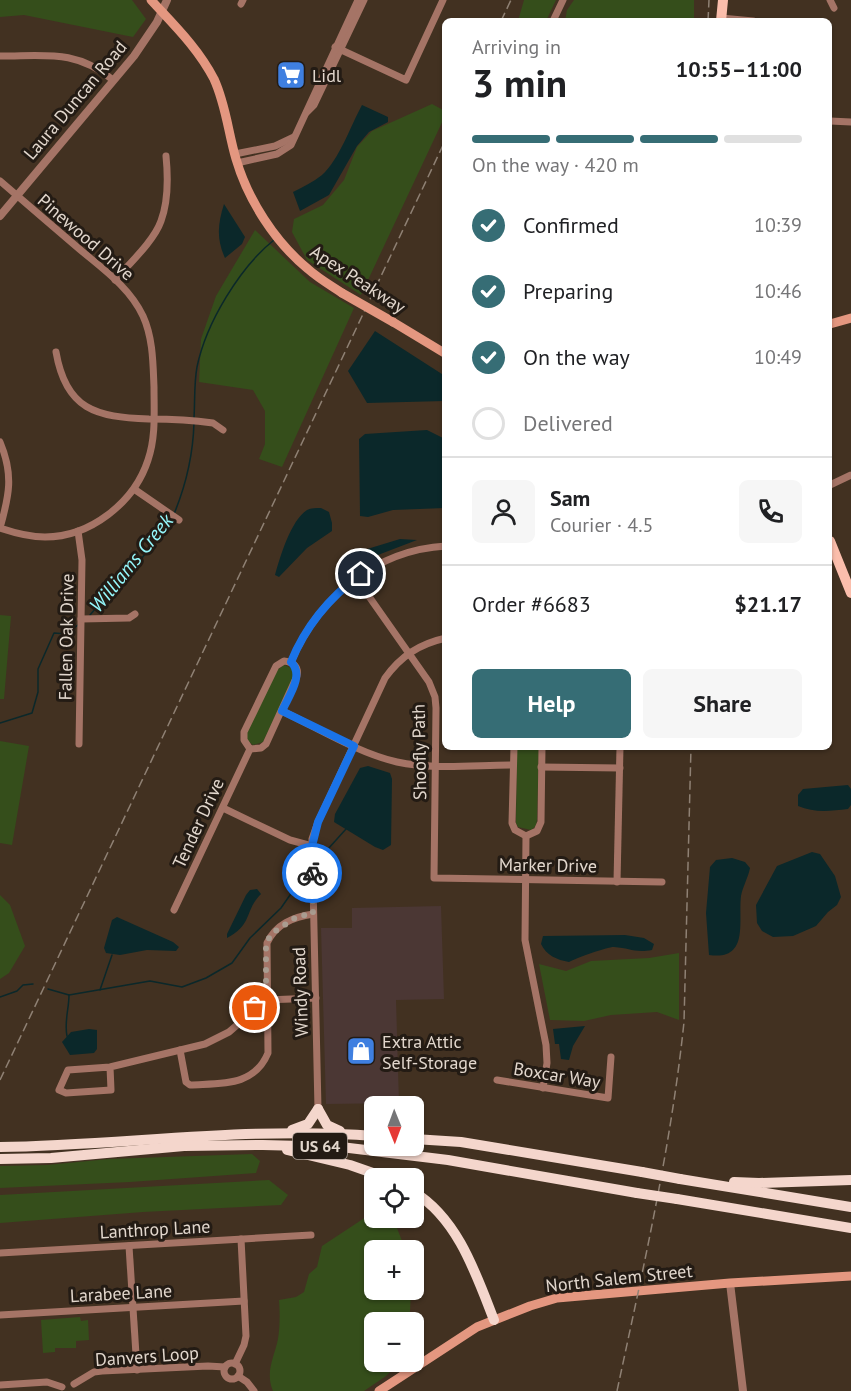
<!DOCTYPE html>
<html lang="en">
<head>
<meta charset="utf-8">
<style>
  body { margin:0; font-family:"PT Sans",sans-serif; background:#f6f6f6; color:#202124; height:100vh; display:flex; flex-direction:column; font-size:22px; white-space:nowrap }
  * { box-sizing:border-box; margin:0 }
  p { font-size:20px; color:#757577 }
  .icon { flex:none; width:33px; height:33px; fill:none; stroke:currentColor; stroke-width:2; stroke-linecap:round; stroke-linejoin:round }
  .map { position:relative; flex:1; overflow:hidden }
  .drawer { position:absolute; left:442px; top:18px; width:390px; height:732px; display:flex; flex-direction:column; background:#fff; border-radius:9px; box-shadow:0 2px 4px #0004 }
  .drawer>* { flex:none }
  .needle { width:39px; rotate:179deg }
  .fabs { position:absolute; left:364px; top:1096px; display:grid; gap:12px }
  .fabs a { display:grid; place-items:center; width:60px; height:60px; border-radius:9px; background:#fff; box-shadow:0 2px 4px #0004; font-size:30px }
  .pin { position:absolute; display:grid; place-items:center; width:51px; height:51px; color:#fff; margin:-26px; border:3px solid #fff; border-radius:50%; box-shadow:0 2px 6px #0007 }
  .courier { position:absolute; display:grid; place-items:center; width:60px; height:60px; margin:-30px; border:4px solid #1a73e8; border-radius:50%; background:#fff; color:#222; box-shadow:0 2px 8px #0007 }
  .summary em { font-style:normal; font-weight:700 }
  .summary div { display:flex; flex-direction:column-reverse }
  .summary { display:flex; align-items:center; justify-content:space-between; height:102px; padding:0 30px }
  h1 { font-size:39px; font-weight:700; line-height:45px }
  .bar { display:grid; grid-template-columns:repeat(4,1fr); gap:9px 6px; align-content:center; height:72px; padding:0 30px }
  .bar i { height:8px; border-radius:4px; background:#e0e0e0 }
  .bar .active { background:#366d75 }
  .bar p { grid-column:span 4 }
  .line { display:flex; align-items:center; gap:15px; padding:0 30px; border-top:2px solid #e0e0e0 }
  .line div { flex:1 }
  .round { display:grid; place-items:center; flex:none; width:63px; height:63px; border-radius:9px; background:#f6f6f6 }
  ol { padding:0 30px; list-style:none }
  li { display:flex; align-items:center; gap:18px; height:66px }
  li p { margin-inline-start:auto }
  li .icon { padding:6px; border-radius:50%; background:#366d75; color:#fff; stroke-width:4 }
  li:last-child { color:#757577 }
  li i { width:33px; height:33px; border:3px solid #e0e0e0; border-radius:50% }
  .action { display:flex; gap:12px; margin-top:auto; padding:12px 30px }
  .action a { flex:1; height:69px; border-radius:9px; background:#366d75; color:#fff; font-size:24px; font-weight:700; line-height:69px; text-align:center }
  .action a+a { background:#f6f6f6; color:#202124 }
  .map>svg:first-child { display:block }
</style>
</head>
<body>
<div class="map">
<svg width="851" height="1391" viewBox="0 0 851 1391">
  <rect width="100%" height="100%" fill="#423121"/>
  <polygon fill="#4b3734" points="441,906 444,999 396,1000 399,1103 326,1104 321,928 352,928 352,908"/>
  <g fill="#354e1b">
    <polygon points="0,0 132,0 146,19 133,37 24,15 0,17"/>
    <polygon points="524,0 556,0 546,21 518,21"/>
    <polygon points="574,0 694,0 694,21 565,21 567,10"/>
    <polygon points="432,104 445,111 445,116 361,295 307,260 292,232 294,219 323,205 344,180 357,147 372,131"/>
    <polygon points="255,230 310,282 354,308 282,467 259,459 265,444 265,411 253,390 199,382 201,339 216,296"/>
    <polygon points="0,615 11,616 4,699 0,699"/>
    <polygon points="284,665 291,668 295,674 263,742 253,745 247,740 247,732 277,670"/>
    <polygon points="0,741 29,746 12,845 0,843"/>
    <polygon points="517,747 539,747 537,819 536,826 531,830 518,827 516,823"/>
    <polygon points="0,895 10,905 25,946 9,973 0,979"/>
    <polygon points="679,953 679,1020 657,1012 611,1015 584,1021 550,1020 539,964 566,971 591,961 649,958"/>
    <polygon points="252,1154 260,1161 256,1173 130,1182 0,1188 0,1166 47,1165 109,1159"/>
    <polygon points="269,1180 288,1195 281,1205 143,1212 0,1223 0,1195"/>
    <path d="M372 1213 375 1214V1218H393L406 1251H375V1290H411L410 1312 413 1323H375V1362H400L386 1376 364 1391H273C265 1372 274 1358 278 1339 280 1327 280 1312 279 1300L296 1297 304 1292 309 1274 317 1267 322 1246Z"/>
    <polygon points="80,1317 81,1321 88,1320 89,1340 76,1341 76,1348 55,1348 55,1352 43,1353 41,1320"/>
  </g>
  <g fill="#0b282a">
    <path d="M362 105 388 117V122L369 132 357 146 329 195 300 211 293 192C303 187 313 182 322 175 339 160 351 125 362 105Z"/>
    <path d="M224 204 245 237 242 244 225 258C216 239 218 223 224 204Z"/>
    <polygon points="375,331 445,376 445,401 367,403 348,371"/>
    <polygon points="427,430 445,439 445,508 393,510 368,517 360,516 359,439 365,434"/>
    <path d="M321 508 329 512 332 523V531L307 548 279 577 275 575C280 557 291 520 307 510 311 508 316 508 321 508Z"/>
    <polygon points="400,539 417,540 357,563 353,555 354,551 364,550"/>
    <polygon points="368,766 390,773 392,779 391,845 383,850 375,847 334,822 335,814 360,768"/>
    <path d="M848 785 851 789V805L848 809C830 811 814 813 798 806V795L803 789Z"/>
    <polygon points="812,852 820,854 835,876 841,897 837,905 828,912 816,926 793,936 773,937 762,931 757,923 756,905 777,866"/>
    <path d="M732 858 745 862 750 868C748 878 743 886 741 896 738 921 750 961 709 955L706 913 710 867 716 860Z"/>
    <path d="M257 889 261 894C244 911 253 925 227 938V934L246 895 250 890Z"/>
    <polygon points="117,917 173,942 179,947 176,951 147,950 120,955 106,953 104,948 112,920"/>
    <path d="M625 935 644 938 654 944 652 950C634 953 630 948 614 947 607 947 576 958 569 962 557 960 546 955 541 944L543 936Z"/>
    <polygon points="585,1026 573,1046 569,1060 561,1059 559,1044 555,1044 553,1029"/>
    <polygon points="89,1029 97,1030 97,1049 94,1053 70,1055 62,1042 71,1032"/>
  </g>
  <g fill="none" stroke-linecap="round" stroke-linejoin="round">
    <g stroke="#0b282a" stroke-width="1.5">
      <path d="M194 418C195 401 194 383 197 367 206 323 240 267 274 240"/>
      <path d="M174 514C186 485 193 455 194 423"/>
      <polyline points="90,615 123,576 142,558 172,519"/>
      <polyline points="0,723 32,713 38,692 38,669 54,633 67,634 79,624"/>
      <polyline points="328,849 346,829"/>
      <polyline points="48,989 69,995 150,981 182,987 206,978 232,963 250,938 281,908 299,882"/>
      <polyline points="100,990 112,955"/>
      <polyline points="0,997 17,991 23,985 33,984"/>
      <path d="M67 1036C64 1022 69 1009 69 995"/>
    </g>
    <g stroke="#a57466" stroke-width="7">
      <polyline points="830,0 834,8"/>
      <polyline points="241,4 243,0"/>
      <polyline points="721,18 753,21"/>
      <polyline points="553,21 563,0"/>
      <polyline points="335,47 406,80 443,0"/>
      <path d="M0 56C45 56 76 49 113 80"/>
      <polyline points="307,112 314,105 364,0"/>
      <polyline points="830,121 851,122"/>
      <polyline points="235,154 275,146 294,137"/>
      <polyline points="237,163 277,154 291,145 358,0"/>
      <path d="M0 181C26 203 51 225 77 247 100 267 129 286 143 316 153 338 153 363 154 387 154 412 156 437 148 460 134 503 90 537 45 537 29 537 15 533 0 528 9 496 14 475 0 442"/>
      <path d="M115 280C129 264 154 241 161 221 168 202 168 176 166 156"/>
      <path d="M56 352C66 410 96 417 149 419 170 419 192 420 213 423L223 430"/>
      <polyline points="830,485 851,475"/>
      <polyline points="134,489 179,520"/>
      <polyline points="78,531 82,560 79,744"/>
      <polyline points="356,578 429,682 435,697 436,708 434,878 662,882"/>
      <polyline points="81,619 129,618 135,614"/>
      <path d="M284 661C294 662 299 667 297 676L266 744 261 748 250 749 244 740V732L276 666Z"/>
      <path d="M291 662C318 598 375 550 446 546"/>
      <path d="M282 711C318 728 358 753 397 762 434 770 475 765 513 765"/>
      <polyline points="514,747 512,823 515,830 526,836 537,831 541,822 542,747"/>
      <polyline points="541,767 620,768"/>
      <polyline points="223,808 290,840 312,846"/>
      <polyline points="526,836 525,940 546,1045 547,1063 543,1088"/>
      <polyline points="617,882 620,747"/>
      <polyline points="174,910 250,749"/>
      <path d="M180 1050 186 1082 190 1085C221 1083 254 1087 268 1053L267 943C276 924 293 917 313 914"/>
      <polyline points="110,1067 111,1090 66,1093 59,1090 68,1070 110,1067 205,1044 229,1032 266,1000 316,998"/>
      <polyline points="497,1080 608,1098 611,1057"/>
      <path d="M318 1109 312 839 318 822 385 678C401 656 419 644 446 638"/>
      <polyline points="129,1246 137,1370"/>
      <polyline points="0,1253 311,1235"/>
      <polyline points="0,1315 244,1301"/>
      <circle cx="232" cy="1371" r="8"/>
      <polyline points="235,1364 244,1345 246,1336 241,1239"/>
      <polyline points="238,1376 247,1382 254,1391"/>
      <polyline points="74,1384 94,1372 102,1371 208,1366 225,1367"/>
      <polyline points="0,1385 47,1382 62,1387"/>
    </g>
    <g stroke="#a57466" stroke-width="8">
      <polyline points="0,216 134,56 157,22 167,0"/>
      <polyline points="730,1283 743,1391"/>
    </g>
    <g stroke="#e49780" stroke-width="9">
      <path d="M151 0C174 25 198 48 214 79 226 105 228 132 236 159 248 200 275 242 308 269 318 278 330 285 342 293"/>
      <polyline points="393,322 446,354"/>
      <polyline points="830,324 851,318"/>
      <polyline points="379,1391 477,1327 530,1306 557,1298 730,1283 851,1276"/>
    </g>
    <g stroke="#fbbeac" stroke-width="10">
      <polyline points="721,21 723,0"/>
      <polyline points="830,541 851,593"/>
    </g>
    <g stroke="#f4d6cc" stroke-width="10">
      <polyline points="318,1109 327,1125 340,1131"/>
      <polyline points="292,1130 308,1124 318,1109"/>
      <polyline points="414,1139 461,1142 642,1172"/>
      <path d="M0 1147C125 1145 249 1126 375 1136"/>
      <polyline points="287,1150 350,1165 390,1179"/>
      <polyline points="0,1159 51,1158 184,1146 263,1145 341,1147 448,1160 637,1193"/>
      <polyline points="680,1179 851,1207"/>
      <polyline points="734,1182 759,1183 851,1180"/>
      <path d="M414 1192C458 1219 476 1274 494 1320"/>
      <polyline points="677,1199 851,1228"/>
    </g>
    <g stroke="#8f8174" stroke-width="1.5" stroke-dasharray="9 4.5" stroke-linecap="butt">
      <polyline points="501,21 511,0"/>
      <polyline points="708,21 709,0"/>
      <polyline points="0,1080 446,139"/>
      <path d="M617 1391C643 1269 671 1147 684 1022L691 747"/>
    </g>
    <polyline stroke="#e49780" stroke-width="9" points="342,293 393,322"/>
    <g stroke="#f4d6cc" stroke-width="10">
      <polyline points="642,1172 680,1179"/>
      <polyline points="637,1193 677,1199"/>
    </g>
  </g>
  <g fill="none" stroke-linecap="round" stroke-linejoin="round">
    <polyline stroke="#aa9d91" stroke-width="6" stroke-dasharray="0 10.8" points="255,1008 266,999 266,945 270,936 274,932 298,916 313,914 312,873"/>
    <path stroke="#1a73e8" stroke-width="8" d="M312 873V846L318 822 354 746 282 711C288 697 305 675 291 662 306 625 330 597 361 574"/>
  </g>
  <defs>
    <g id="supermarket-square" transform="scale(1.5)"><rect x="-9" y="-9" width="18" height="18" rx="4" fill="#3f7fe0" stroke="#231b14"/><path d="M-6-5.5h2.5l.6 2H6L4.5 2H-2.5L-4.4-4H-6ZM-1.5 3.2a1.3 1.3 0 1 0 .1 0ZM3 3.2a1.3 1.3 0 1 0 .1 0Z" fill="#fff"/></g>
    <g id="shop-square" transform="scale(1.5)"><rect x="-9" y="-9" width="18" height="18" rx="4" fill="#3f7fe0" stroke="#231b14"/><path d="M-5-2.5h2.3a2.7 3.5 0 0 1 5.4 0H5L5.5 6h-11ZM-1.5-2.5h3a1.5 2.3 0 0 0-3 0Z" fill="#fff"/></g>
  </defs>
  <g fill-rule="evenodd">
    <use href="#supermarket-square" x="291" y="75"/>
    <use href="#shop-square" x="361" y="1051"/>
  </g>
  <g text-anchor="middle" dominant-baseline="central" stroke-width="6" stroke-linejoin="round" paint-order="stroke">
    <rect fill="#231b14" stroke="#a99f96" stroke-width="1.5" x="293" y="1133" width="54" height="26" rx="4.5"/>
    <g font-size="16" font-weight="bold" fill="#e2d7cd">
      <text x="320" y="1146">US 64</text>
    </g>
    <g font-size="18" fill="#e2d7cd" stroke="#231b14" text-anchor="start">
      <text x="312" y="75">Lidl</text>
      <text x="382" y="1041">Extra Attic<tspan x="382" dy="21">Self-Storage</tspan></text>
    </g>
    <g font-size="18" fill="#e2d7cd" stroke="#231b14">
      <text transform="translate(75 100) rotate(-50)">Laura Duncan Road</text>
      <text transform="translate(86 237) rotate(41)">Pinewood Drive</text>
      <text transform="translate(358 279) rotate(33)">Apex Peakway</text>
      <text transform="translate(66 637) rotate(-89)">Fallen Oak Drive</text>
      <text transform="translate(419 752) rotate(-91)">Shoofly Path</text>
      <text transform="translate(198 823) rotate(-65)">Tender Drive</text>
      <text transform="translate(548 865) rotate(1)">Marker Drive</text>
      <text transform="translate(300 992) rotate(-92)">Windy Road</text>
      <text transform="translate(557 1075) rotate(9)">Boxcar Way</text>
      <text transform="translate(155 1229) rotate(-3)">Lanthrop Lane</text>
      <text transform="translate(619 1278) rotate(-6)">North Salem Street</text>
      <text transform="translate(121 1293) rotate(-3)">Larabee Lane</text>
      <text transform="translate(147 1356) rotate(-4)">Danvers Loop</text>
    </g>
    <g font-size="20" font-style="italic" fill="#95f8fc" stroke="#231b14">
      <text transform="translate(131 563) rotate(-51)">Williams Creek</text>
    </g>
  </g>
</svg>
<div class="fabs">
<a><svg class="needle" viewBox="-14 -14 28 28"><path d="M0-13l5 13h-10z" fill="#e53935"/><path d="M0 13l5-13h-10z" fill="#757577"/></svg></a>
<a><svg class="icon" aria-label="locate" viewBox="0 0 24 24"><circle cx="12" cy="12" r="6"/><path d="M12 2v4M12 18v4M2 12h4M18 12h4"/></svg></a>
<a>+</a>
<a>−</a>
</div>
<div class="pin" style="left:255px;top:1008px;background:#ea580c"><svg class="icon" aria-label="bag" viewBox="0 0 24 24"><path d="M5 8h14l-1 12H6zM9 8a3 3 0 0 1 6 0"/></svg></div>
<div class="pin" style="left:361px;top:574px;background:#1f2937"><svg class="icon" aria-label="home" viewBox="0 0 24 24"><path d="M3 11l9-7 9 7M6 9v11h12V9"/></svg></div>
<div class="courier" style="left:312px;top:873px"><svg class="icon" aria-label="bike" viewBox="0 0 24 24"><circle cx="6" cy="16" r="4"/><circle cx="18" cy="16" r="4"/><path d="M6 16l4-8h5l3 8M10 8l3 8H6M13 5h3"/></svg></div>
<section class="drawer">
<div class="summary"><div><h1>3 min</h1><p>Arriving in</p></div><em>10:55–11:00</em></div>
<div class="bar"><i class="active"></i><i class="active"></i><i class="active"></i><i></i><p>On the way · 420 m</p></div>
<ol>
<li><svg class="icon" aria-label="check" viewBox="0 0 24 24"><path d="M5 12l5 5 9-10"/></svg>Confirmed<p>10:39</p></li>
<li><svg class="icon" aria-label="check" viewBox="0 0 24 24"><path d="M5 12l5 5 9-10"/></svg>Preparing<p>10:46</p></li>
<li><svg class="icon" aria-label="check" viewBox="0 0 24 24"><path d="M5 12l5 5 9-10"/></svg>On the way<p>10:49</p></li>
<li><i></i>Delivered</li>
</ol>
<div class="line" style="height:108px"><a class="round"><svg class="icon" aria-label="person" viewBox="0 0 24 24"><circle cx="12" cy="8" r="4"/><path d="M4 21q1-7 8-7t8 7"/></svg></a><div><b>Sam</b><p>Courier · 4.5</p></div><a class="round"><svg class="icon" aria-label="phone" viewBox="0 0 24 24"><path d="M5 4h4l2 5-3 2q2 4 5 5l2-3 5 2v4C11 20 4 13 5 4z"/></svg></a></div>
<div class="line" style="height:78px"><div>Order #6683</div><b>$21.17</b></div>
<div class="action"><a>Help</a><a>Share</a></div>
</section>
</div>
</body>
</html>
